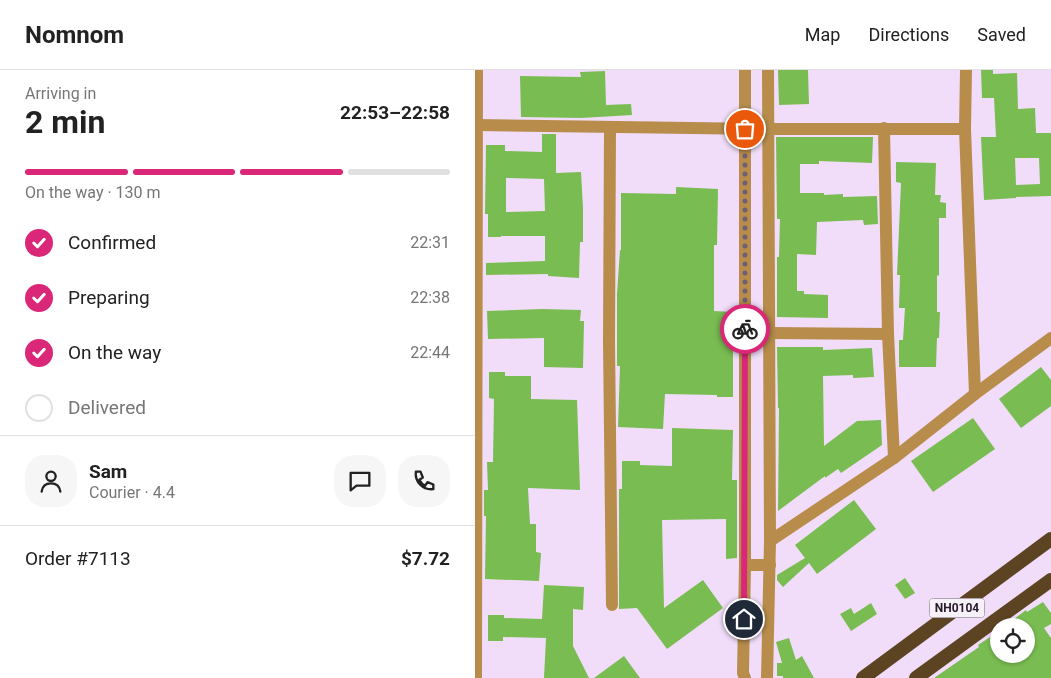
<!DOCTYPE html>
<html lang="en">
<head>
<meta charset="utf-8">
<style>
  body { margin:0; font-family:Roboto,sans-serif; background:#f6f6f6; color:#222; height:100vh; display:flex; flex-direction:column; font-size:19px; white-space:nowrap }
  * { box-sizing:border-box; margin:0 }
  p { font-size:16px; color:#767676 }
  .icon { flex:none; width:28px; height:28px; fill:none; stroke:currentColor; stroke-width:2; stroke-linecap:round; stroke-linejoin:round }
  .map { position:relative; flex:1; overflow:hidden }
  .panel { display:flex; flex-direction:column; background:#fff; width:475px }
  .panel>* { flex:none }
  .buttons { position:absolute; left:515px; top:548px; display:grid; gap:10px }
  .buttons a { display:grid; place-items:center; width:45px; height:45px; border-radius:50%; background:#fff; box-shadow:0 1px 4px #0004; font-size:25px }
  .pin { position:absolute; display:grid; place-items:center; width:42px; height:42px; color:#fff; margin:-21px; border:2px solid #fff; border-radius:50%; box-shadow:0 1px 5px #0007 }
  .courier { position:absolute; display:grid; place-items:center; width:50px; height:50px; margin:-25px; border:4px solid #db2777; border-radius:50%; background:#fff; color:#222; box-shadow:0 1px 6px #0007 }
  .overview em { font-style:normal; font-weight:700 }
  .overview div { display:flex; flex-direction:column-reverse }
  .overview { display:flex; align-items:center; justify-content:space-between; height:85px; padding:0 25px }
  h1 { font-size:32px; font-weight:700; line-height:38px }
  .bar { display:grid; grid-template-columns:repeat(4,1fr); gap:8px 5px; align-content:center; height:60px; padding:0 25px }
  .bar i { height:6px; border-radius:4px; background:#e0e0e0 }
  .bar .selected { background:#db2777 }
  .bar p { grid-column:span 4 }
  .line { display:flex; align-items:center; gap:12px; padding:0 25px; border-top:1px solid #e0e0e0 }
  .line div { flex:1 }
  .round { display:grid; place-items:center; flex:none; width:52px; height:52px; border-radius:20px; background:#f6f6f6 }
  ol { padding:0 25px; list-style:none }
  li { display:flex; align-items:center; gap:15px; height:55px }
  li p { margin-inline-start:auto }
  li .icon { padding:5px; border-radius:50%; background:#db2777; color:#fff; stroke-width:4 }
  li:last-child { color:#767676 }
  li i { width:28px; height:28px; border:2px solid #e0e0e0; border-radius:50% }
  header { display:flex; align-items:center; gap:30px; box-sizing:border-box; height:70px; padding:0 25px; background:#fff; border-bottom:1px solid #e0e0e0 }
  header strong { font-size:24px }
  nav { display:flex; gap:28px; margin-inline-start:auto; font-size:18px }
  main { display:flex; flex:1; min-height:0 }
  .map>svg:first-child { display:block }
</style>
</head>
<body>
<header>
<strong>Nomnom</strong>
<nav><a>Map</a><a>Directions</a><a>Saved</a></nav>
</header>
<main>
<section class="panel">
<div class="overview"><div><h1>2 min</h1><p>Arriving in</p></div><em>22:53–22:58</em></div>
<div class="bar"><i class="selected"></i><i class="selected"></i><i class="selected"></i><i></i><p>On the way · 130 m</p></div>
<ol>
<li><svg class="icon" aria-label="check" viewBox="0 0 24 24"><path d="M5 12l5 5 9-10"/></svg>Confirmed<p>22:31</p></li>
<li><svg class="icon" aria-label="check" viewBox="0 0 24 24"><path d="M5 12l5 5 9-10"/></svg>Preparing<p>22:38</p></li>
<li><svg class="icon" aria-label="check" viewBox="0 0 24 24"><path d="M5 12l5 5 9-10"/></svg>On the way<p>22:44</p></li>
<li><i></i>Delivered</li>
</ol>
<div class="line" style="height:90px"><a class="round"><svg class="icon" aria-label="person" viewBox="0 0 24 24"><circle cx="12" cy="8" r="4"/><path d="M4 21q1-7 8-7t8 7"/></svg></a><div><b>Sam</b><p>Courier · 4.4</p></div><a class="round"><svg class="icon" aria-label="chat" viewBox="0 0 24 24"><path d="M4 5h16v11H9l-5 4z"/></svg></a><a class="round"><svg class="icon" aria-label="phone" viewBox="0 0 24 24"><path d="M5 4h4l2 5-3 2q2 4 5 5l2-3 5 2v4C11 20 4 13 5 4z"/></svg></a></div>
<div class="line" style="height:65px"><div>Order #7113</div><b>$7.72</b></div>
</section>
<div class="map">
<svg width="576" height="608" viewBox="0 0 576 608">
  <rect width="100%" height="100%" fill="#f1ddf9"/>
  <g fill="#79bc52" fill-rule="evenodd">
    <polygon points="303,0 333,0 334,34 304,35"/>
    <path d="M506 0H518V4L542 3 543 39 560 38 561 63H576V126L541 127V128L509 130 506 67H521L519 28H507ZM540 88H564L565 114 541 115Z"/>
    <polygon points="130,1 131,35 156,34 157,45 106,48 46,47 45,6 106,7 105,2"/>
    <path d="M67 64H81V103L106 102 108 138V172H105L104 208 73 206V204L11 205V193L70 191V166H26V167H13V144H10L11 75H30V81L67 82ZM31 108 69 109 70 141 31 142Z"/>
    <polygon points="301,67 398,67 397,93 344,91 344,94 325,94 325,123 349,123 349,125 368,124 368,127 402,126 403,154 389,155 388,150 342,152 341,185 322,184 322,221 329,221 329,224 353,225 353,248 302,247 302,187 304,187 305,149 302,149"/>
    <polygon points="421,92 461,93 460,125 466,125 465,132 471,133 471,148 464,148 464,206 462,205 462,242 465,242 464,268 462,268 461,297 424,297 424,270 428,270 430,238 424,238 425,205 422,205 426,113 421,112"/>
    <polygon points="201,117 243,119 242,175 239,175 239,241 258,242 258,327 242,327 242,325 190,324 188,359 143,357 145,296 142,296 142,224 145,180 146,180 146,123 201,124"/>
    <polygon points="67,239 106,240 105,251 109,251 108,298 69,297 69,268 13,269 12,241"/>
    <polygon points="302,277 348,277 348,280 397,278 399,307 378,308 378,305 348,306 349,376 382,351 406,350 407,375 366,403 363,399 350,408 350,406 303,441 304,338 303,338"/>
    <polygon points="566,297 576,310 576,336 546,358 524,329"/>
    <polygon points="14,302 30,302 30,306 56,306 56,329 102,330 105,420 53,418 55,454 61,454 61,482 66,483 64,511 10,509 11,446 9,446 9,420 13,420 12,392 18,392 19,329 14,328"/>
    <polygon points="498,348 520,379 458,422 436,391"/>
    <polygon points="197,358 258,360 257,410 262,410 262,488 251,489 251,449 187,450 189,538 228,510 248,538 192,579 162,538 144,539 144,419 147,419 147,391 165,391 165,395 197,396"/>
    <polygon points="379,430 401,459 342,504 334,493 308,517 302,510 302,505 330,488 320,475"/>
    <polygon points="430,508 440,523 430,529 420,515"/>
    <polygon points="69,515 109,517 108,540 98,539 98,576 114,608 69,608 71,568 28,567 28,571 13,571 13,545 29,545 29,548 67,549"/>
    <polygon points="568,532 576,543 576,554 569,558 576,568 576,608 459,608 504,577 503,575 524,561 524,584 551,584 551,556 530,556 551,540 552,542"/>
    <polygon points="396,533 402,544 376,561 365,544 376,538 379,544"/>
    <polygon points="314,568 321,590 327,586 339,608 308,608 308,606 302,606 302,593 307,593 301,572"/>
    <polygon points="149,586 165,608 119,608"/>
  </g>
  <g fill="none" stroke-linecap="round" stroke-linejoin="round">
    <g stroke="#b88d4c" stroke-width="12">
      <polyline points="270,0 270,495 268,603 270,608"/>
      <polyline points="491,0 490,59 500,324"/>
      <polyline points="2,55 295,59 490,59"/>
      <polyline points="135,57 134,272 137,535"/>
      <polyline points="409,58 413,264 419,388"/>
      <polyline points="295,263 413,264"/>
      <polyline points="295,471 419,388 500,324 576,268"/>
      <polyline points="270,495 295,495"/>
      <polyline points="1,608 2,0"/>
      <polyline points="292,608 295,471 293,0"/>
    </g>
    <g stroke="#5c4422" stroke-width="14">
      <polyline points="388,608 576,469"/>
      <polyline points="441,608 576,510"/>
    </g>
  </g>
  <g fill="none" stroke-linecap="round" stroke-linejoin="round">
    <polyline stroke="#6e5f74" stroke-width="5" stroke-dasharray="0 9" points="270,59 270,259"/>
    <polyline stroke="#db2777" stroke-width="6" points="269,549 270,259"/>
  </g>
  <g text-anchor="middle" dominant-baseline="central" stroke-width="5" stroke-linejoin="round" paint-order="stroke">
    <rect fill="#f6f0f9" stroke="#655b6a" stroke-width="1" x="454.5" y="528.5" width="55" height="19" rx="4"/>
    <g font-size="12" font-weight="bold" fill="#271b2c">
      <text x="482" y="538">NH0104</text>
    </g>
  </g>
</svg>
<div class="buttons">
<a><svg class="icon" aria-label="locate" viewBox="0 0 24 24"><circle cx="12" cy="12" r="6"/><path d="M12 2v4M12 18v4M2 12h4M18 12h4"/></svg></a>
</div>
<div class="pin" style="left:270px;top:59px;background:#ea580c"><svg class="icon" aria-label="bag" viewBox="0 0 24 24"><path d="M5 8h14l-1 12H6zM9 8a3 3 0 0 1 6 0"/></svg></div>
<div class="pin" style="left:269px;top:549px;background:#1f2937"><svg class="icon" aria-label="home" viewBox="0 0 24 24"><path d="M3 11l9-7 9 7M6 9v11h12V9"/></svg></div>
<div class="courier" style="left:270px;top:259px"><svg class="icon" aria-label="bike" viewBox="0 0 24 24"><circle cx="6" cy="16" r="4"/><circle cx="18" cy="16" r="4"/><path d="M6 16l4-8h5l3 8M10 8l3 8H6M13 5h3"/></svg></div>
</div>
</main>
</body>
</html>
